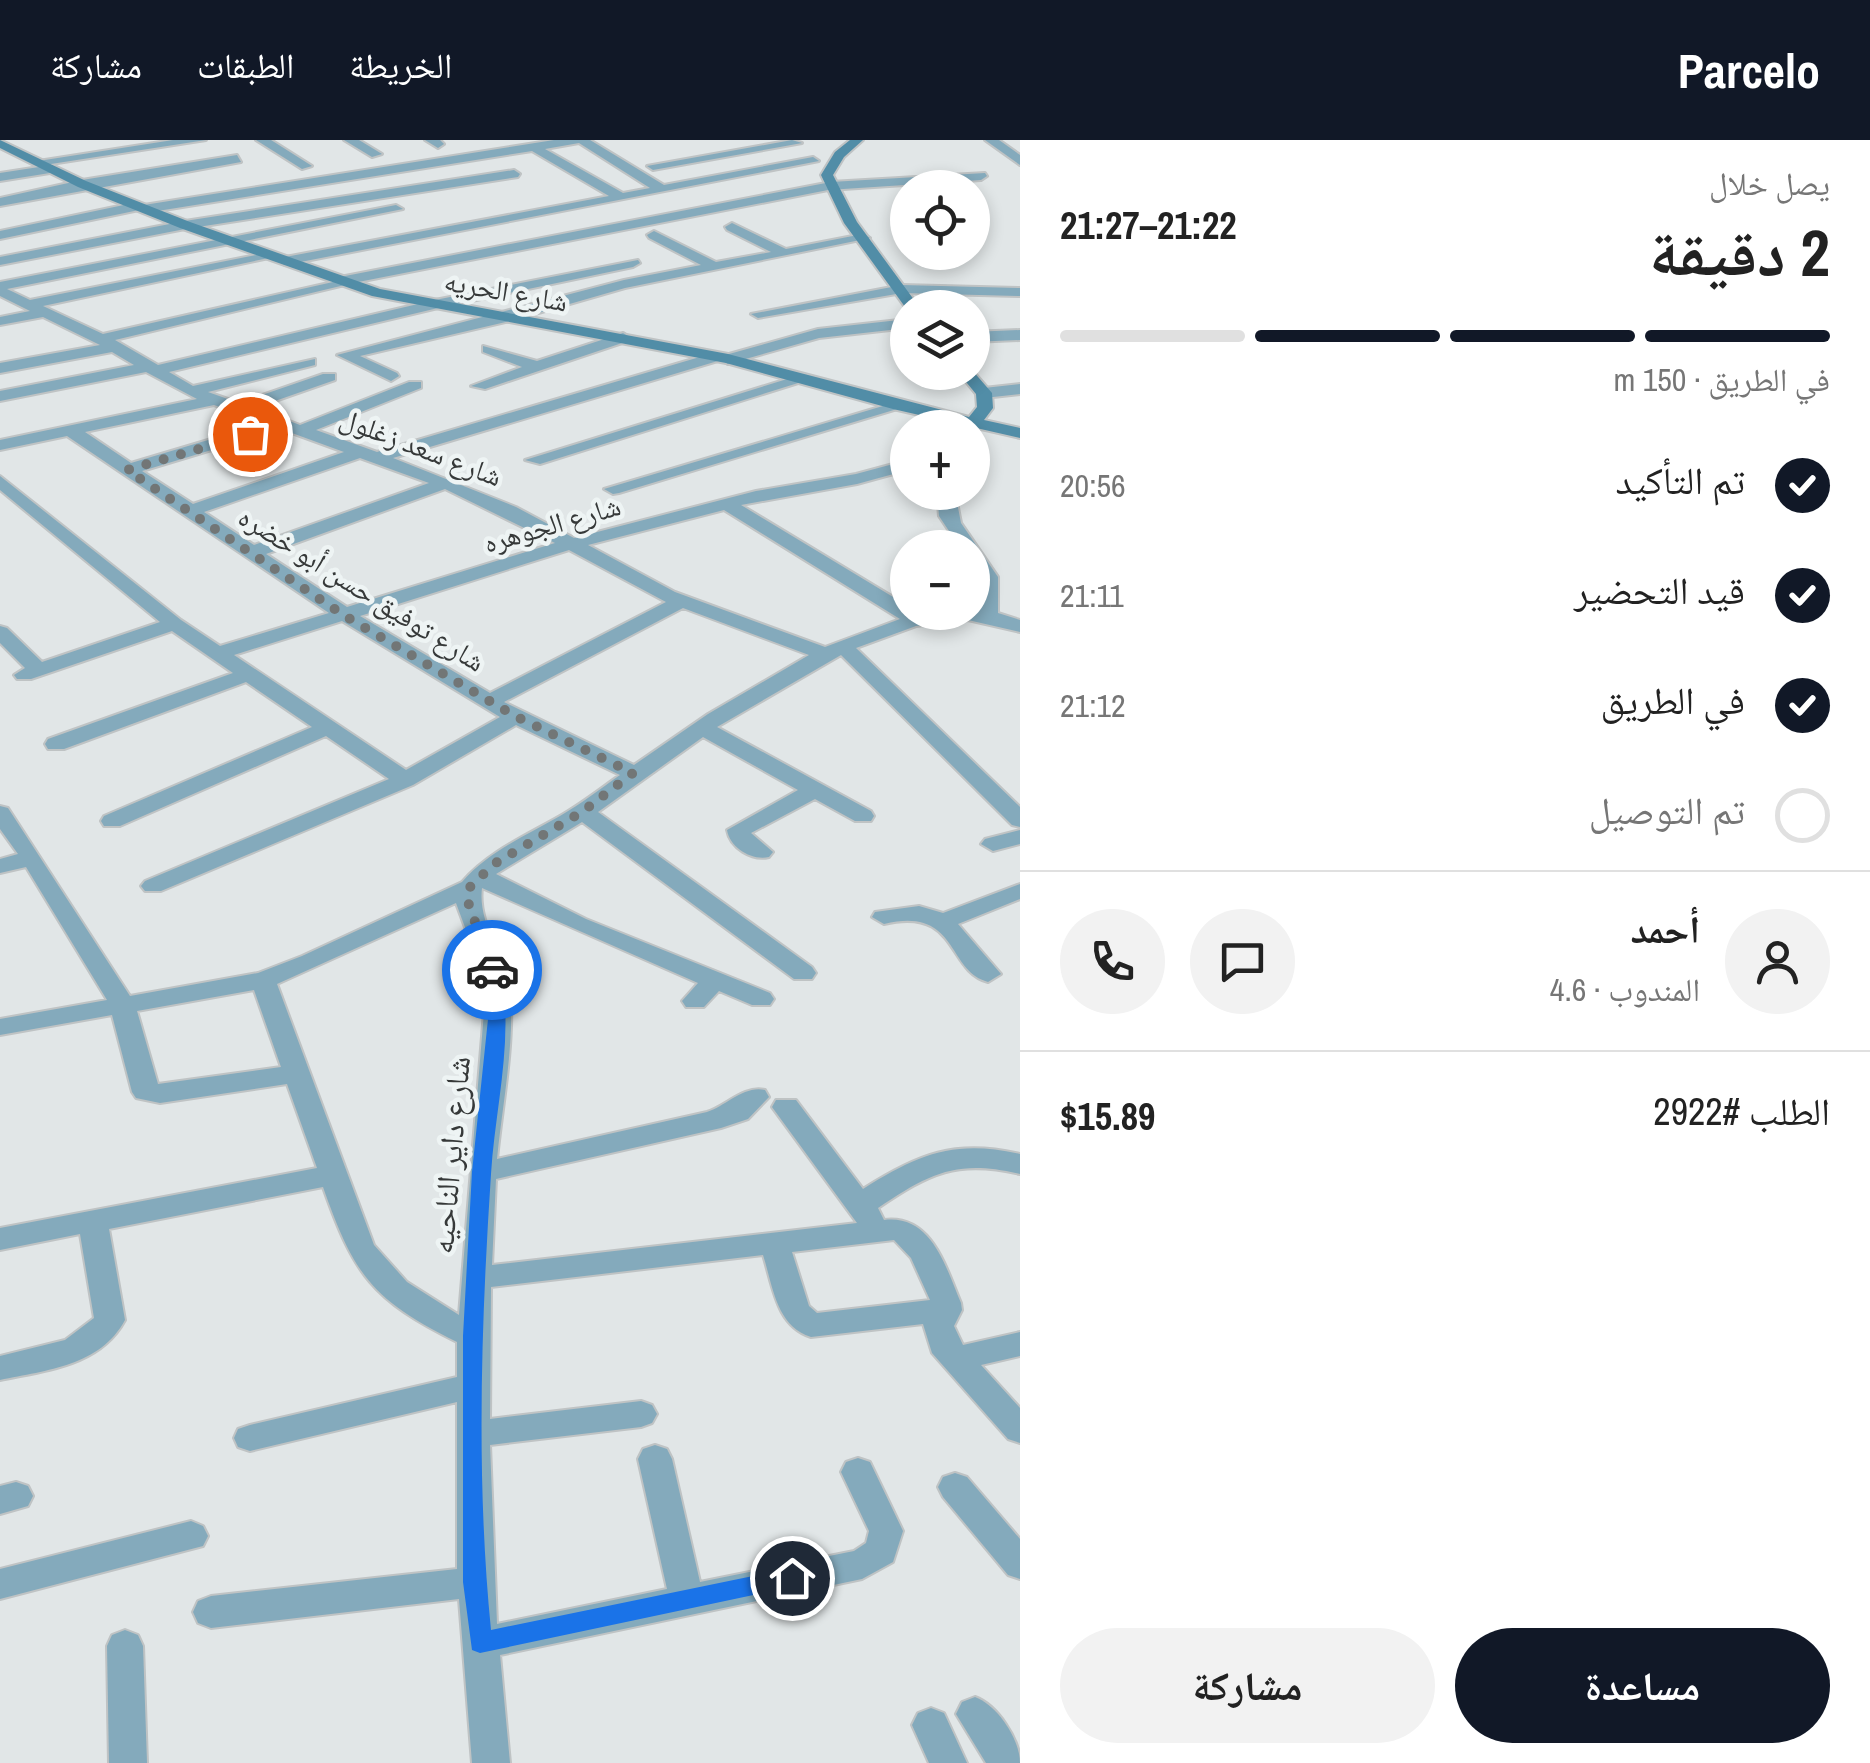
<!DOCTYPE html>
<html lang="ar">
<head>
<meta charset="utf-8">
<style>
  body { margin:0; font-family:"Archivo Narrow","Noto Naskh Arabic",sans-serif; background:#f2f2f2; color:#222; direction:rtl; height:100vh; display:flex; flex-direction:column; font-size:38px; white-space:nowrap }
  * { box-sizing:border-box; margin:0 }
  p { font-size:32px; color:#767676 }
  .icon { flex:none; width:55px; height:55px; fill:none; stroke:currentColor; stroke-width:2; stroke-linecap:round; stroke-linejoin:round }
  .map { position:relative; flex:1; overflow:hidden; direction:ltr }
  .drawer { display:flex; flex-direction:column; background:#fff; width:850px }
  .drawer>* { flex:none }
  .controls { position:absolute; left:890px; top:30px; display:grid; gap:20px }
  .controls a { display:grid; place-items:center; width:100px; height:100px; border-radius:50%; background:#fff; box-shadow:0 5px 15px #0003; font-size:50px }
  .pin { position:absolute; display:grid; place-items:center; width:85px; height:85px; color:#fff; margin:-42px; border:5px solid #fff; border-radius:50%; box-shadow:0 2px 10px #0007 }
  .courier { position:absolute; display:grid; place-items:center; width:100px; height:100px; margin:-50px; border:8px solid #1a73e8; border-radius:50%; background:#fff; color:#222; box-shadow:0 2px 12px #0007 }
  .summary em { font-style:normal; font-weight:700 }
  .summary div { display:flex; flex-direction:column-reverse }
  .summary { display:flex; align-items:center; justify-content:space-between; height:170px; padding:0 40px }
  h1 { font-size:65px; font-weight:700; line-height:75px }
  .bar { display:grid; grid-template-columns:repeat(4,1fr); gap:15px 10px; align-content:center; height:120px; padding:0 40px }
  .bar i { height:12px; border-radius:8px; background:#e0e0e0 }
  .bar .selected { background:#111827 }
  .bar p { grid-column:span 4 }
  .line { display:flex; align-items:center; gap:25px; padding:0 40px; border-top:2px solid #e0e0e0 }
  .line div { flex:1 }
  .round { display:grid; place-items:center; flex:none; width:105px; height:105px; border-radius:52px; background:#f2f2f2 }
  ol { padding:0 40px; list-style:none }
  li { display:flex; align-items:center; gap:30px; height:110px }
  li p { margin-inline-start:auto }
  li .icon { padding:10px; border-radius:50%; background:#111827; color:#fff; stroke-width:4 }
  li:last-child { color:#767676 }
  li i { width:55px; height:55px; border:5px solid #e0e0e0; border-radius:50% }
  .primary-button { display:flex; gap:20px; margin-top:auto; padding:20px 40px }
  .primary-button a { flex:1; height:115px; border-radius:60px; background:#111827; color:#fff; font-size:40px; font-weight:700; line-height:115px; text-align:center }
  .primary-button a+a { background:#f2f2f2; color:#222 }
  header { display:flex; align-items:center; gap:60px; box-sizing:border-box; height:140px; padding:0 50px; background:#111827; color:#fff }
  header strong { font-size:48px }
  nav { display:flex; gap:55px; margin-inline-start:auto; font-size:35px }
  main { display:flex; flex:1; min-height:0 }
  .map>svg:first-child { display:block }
</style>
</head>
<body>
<header>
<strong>Parcelo</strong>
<nav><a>الخريطة</a><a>الطبقات</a><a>مشاركة</a></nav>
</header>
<main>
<section class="drawer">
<div class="summary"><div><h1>2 دقيقة</h1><p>يصل خلال</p></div><em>21:22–21:27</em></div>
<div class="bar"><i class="selected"></i><i class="selected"></i><i class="selected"></i><i></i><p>في الطريق · 150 m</p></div>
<ol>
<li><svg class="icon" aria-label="check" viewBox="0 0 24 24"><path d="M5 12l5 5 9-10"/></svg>تم التأكيد<p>20:56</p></li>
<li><svg class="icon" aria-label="check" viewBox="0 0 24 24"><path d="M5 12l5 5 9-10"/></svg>قيد التحضير<p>21:11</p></li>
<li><svg class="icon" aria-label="check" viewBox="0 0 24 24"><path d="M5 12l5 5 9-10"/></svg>في الطريق<p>21:12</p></li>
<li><i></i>تم التوصيل</li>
</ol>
<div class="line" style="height:180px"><a class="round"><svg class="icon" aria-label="person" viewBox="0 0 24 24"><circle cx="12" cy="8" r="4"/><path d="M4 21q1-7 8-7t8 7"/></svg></a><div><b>أحمد</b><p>المندوب · 4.6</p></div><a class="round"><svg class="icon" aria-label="chat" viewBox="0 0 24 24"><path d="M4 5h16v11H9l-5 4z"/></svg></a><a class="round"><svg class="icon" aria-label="phone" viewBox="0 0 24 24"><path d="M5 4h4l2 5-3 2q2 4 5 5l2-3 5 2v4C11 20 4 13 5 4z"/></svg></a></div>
<div class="line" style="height:130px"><div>الطلب #2922</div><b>$15.89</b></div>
<div class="primary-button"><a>مساعدة</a><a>مشاركة</a></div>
</section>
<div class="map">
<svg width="1020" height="1623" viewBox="0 0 1020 1623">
  <rect width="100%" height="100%" fill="#e1e6e7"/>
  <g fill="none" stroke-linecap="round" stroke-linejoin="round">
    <g stroke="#bfc3c4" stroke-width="4">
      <g id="street">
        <polygon points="173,0 206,0 38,26 32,22"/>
        <polygon points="256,0 271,0 312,26 302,29"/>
        <polygon points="344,0 359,0 382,14 372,17"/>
        <polygon points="425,0 440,0 444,4 438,8"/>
        <path d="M554 0H590L664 45 813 17 819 21 285 125 278 121 280 118 609 56 532 11 145 73 139 70 0 99V91L138 62 144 65ZM579 3 650 48 623 53 545 9Z"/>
        <polygon points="792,0 802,3 653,30 647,26"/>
        <polygon points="985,0 999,0 1020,15 1020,25"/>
        <polygon points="237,15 241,22 0,66 0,58 82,40"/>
        <polygon points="52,25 58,29 56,32 0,41 0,33"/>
        <polygon points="514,30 520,34 518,37 185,89 0,125 0,117 185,81"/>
        <path d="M985 33 987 36 981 40 828 50 353 143 115 200 158 225 435 160 638 120 640 123 633 127 438 168 169 232 193 246 315 219V225L208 252 239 263 323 234H335V240L255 268 300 285 409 242H421V248L316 290 377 312 710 214 722 216 818 189 908 179V188L819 198 728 224 721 220 393 318 516 367 574 398 756 351 856 334 908 320V330L857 344 741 365 908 466V472H972V468L978 469C978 447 972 429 972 408L959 406 939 376 937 352H955L961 383 998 437V473L1020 480V492L968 480 916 486 856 508 1020 667V687L1012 685 841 515 717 587 871 671 874 676 871 681H855L815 659 751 693 773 712 769 717C752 721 730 708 727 690L798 650 703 597 598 672 812 827 816 833 812 839H794L582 682 496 734 586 779 770 853 774 859 770 865H752L719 851 704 867H686L682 861 698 843 482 748C477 785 509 823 511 861 513 913 502 968 497 1019L707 972C726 966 744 945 765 950L769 957 748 979 721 988 496 1039 492 1125 857 1083 772 967 776 960H796L863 1049C918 1014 955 999 1020 1014V1034C957 1019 930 1033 878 1068L884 1080C932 1074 946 1128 961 1163L962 1170 954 1186 963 1205 1020 1192V1216L981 1225 1020 1268V1303L1008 1299 932 1213 923 1184 811 1197C776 1186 773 1146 763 1115L491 1147 490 1279 641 1261 652 1265 657 1274 652 1283 641 1287 490 1305 497 1484 667 1449 638 1319 643 1309 655 1305 667 1309 672 1319 700 1442 854 1411 866 1403 869 1391 841 1332 846 1322 858 1318 870 1322 903 1391 893 1422 862 1439 500 1515 510 1623H472L459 1459 211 1488 198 1483 193 1472 198 1461 211 1456 457 1429V1262L250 1311 238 1307 234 1298 238 1289 250 1285 457 1237V1202C372 1160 354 1135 323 1047L109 1089 125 1180C100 1226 47 1230 0 1240V1216L65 1200 94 1178 80 1094 0 1110V1088L317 1028 287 944 160 963 136 958 132 952 112 875 0 895V879L107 860 26 727 0 733V719L18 714 0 689V666L8 668 130 856 258 833 302 816 462 742C488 712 525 696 560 676 581 664 600 649 620 635L516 585 413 645 161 751H145L141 746 145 741 389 639 326 596 120 686H104L101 681 104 676 312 587 246 542 64 609H48L45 604 48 599 233 533 172 491 31 539H17L14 535 25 528 0 503V486L7 488 42 522 160 482 0 350V336L181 480 220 506 329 473 67 296 0 310V300L197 259 146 232 0 261V251L134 225 112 212 0 233V223L100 205 43 177 0 185V177L30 171 0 156V142L396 65 403 69 7 149 30 160 271 112 278 116 43 166 103 194 333 142 340 137 831 42ZM214 265 265 283 131 323 85 292ZM281 289 344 312 193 364 142 331ZM360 318 429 343 254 405 204 372ZM445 349 555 403 347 467 266 414ZM724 370 900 479 825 507 675 452 588 405ZM569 410 666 462 490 553 360 476ZM683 468 809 515 708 574 634 625 504 562ZM342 481 500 577 406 630 234 515ZM456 763 476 817 485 860 459 1175 407 1142 374 1105 277 844ZM254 850 281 927 158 944 137 871ZM894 1100 911 1118 930 1160 817 1173 809 1166 792 1112Z"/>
        <polygon points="732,83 786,109 863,94 870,98 625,148 514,180 360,216 397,233 399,236 391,241 337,215 624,140 701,125 649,98 647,95 654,91 716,122 771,112 727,90 725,87"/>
        <polygon points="902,145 1020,148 1020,156 902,153 758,178 751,174"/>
        <polygon points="1020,190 1020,200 972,202 972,192"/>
        <polygon points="623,193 631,198 628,201 485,249 471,246 522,227 483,212 483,206 537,221"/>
        <polygon points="800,235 814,238 540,324 525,320"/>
        <polygon points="1020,244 1020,254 984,258 976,253 984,248"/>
        <polygon points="893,263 907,266 619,353 613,354 604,349"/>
        <polygon points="1020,690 1020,704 993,711 981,704 985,699"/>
        <path d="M1020 744V759L958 784 1001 834 988 842C946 831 959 766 884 784L872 777 875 772 919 766 943 773Z"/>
        <polygon points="955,1333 967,1337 1020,1399 1020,1439 1008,1435 943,1357 938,1347 943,1337"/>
        <polygon points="16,1342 28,1346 33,1356 28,1366 0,1374 0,1346"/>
        <polygon points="191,1381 203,1386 208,1396 203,1406 0,1459 0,1429"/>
        <polygon points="125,1490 138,1495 143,1506 147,1623 109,1623 107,1506 112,1495"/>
        <path d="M975 1557C997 1565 1020 1599 1020 1623H986L956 1574 962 1562Z"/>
        <polygon points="931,1568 944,1573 967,1623 929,1623 912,1585 918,1573"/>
      </g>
    </g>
    <g stroke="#bfc3c4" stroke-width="4">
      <g id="secondary">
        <polygon points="0,0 86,41 190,82 380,149 728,214 969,277 977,267 976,254 958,232 972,230 992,253 993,268 984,280 1020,288 1020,298 893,269 726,223 372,156 180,88 78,47 0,8"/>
        <polygon points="850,0 863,0 844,17 833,35 857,82 920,168 908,168 908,171 844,83 821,35 835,12"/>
      </g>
    </g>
    <use href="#street" fill="#84aabc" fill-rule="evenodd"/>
    <use href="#secondary" fill="#518da7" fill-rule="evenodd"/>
  </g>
  <path fill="#1a73e8" d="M492 825 500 830C515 895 495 968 491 1034 481 1185 476 1340 491 1490L792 1428 800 1431 803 1438 800 1445 480 1513 472 1510 463 1442V1196L472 1032 490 860 484 830Z"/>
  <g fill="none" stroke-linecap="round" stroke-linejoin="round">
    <polyline stroke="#727676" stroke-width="10" stroke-dasharray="0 18" points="250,294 127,330 345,476 515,576 633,633 582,672 494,724 470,747 468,762 492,830"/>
  </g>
  <g text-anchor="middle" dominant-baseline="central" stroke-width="9" stroke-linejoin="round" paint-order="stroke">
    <g font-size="28" fill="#363939" stroke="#eef4f4">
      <text transform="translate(506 151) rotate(10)">شارع الحريه</text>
      <text transform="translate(421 307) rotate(21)">شارع سعد زغلول</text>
      <text transform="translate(552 384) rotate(-16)">شارع الجوهره</text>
      <text transform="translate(362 449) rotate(32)">شارع توفيق حسن أبو خضره</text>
    </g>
    <g font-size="32" fill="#363939" stroke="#eef4f4">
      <text transform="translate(450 1015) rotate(-85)">شارع داير الناحيه</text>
    </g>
  </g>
</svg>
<div class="controls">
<a><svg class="icon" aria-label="locate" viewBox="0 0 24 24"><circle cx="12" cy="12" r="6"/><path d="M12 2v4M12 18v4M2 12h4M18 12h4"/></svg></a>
<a><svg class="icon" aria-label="layers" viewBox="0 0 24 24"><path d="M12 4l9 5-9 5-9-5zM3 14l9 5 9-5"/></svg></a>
<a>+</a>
<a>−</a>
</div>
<div class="pin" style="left:250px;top:294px;background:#ea580c"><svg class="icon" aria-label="bag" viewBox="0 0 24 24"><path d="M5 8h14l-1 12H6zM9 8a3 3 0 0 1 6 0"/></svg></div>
<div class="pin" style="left:792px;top:1438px;background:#1f2937"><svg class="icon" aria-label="home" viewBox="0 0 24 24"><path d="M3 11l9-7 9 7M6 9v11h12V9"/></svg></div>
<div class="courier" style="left:492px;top:830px"><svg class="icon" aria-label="car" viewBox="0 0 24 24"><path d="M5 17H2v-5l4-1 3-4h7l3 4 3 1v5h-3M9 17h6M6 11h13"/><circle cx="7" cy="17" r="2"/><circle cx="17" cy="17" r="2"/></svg></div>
</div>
</main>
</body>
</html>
